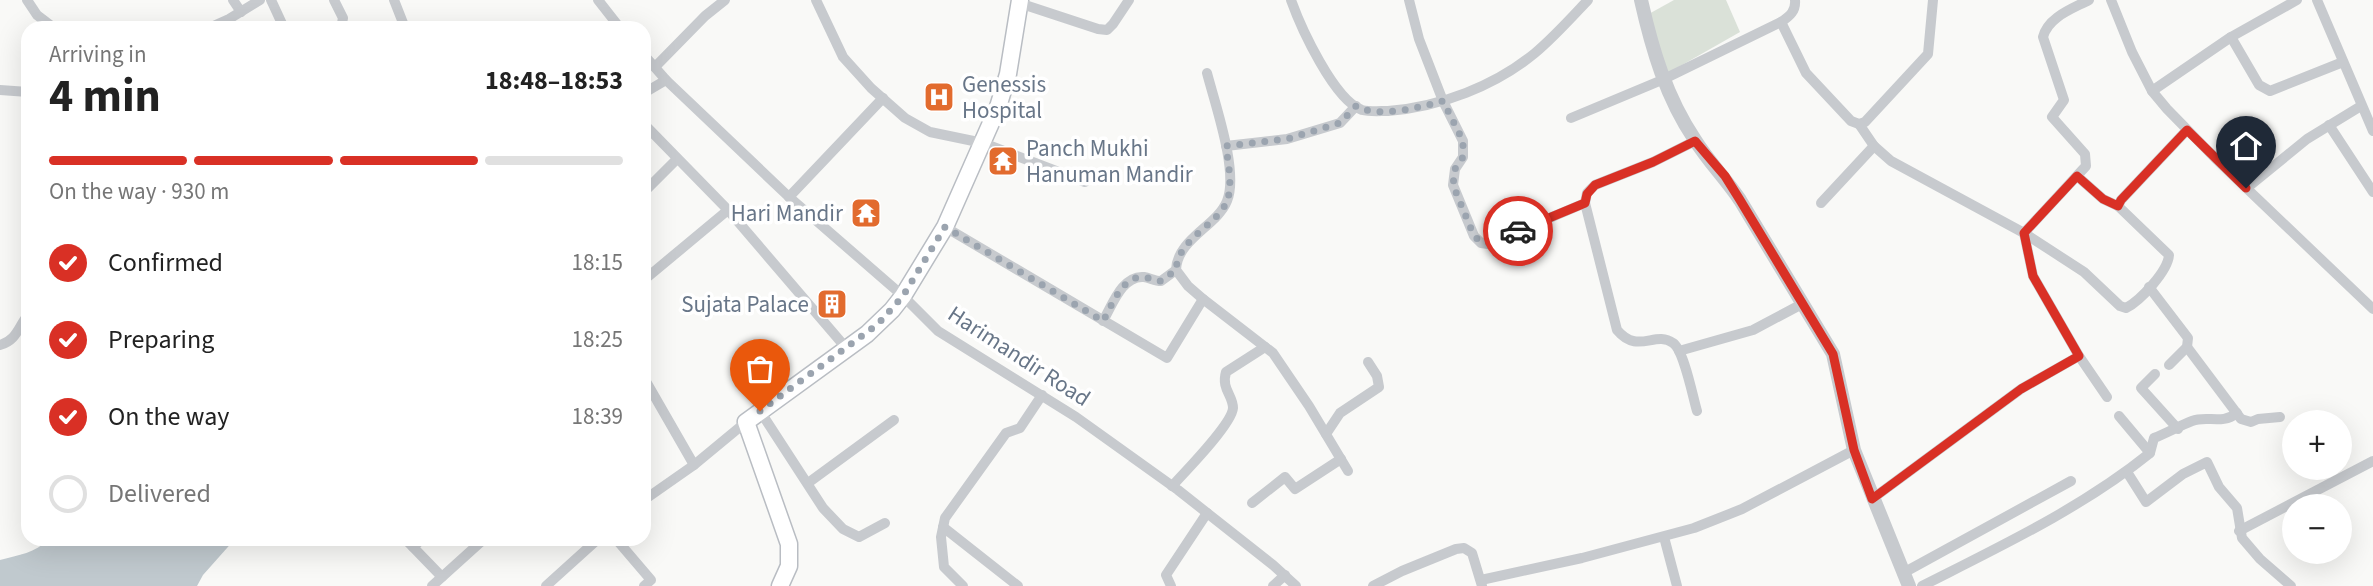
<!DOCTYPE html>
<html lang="en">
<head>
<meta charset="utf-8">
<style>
  body { margin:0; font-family:"Source Sans 3",sans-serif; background:#f2f2f2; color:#222; height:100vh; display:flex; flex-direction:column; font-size:26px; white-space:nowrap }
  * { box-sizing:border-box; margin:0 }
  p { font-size:23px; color:#767676 }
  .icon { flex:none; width:38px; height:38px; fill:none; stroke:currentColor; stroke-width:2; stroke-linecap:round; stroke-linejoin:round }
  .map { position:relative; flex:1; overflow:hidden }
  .drawer { position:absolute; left:21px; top:21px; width:630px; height:525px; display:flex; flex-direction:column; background:#fff; border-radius:21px; box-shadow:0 7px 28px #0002 }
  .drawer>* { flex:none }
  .tools { position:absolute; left:2282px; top:410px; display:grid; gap:14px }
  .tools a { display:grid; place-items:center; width:70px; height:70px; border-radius:50%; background:#fff; box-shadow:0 7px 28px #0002; font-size:35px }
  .pin { position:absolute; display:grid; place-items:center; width:60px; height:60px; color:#fff; margin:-72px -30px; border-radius:50% 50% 50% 0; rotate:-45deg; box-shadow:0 0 7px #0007 }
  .pin .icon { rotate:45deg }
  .courier { position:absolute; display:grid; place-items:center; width:70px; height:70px; margin:-35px; border:5px solid #d93025; border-radius:50%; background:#fff; color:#222; box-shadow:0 2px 9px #0007 }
  .overview em { font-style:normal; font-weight:700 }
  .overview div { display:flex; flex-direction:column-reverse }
  .overview { display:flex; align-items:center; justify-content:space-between; height:119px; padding:0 28px }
  h1 { font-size:46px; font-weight:700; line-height:52px }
  .bar { display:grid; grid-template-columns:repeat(4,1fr); gap:10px 7px; align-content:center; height:84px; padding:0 28px }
  .bar i { height:9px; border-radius:5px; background:#e0e0e0 }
  .bar .active { background:#d93025 }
  .bar p { grid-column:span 4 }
  ol { padding:0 28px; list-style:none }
  li { display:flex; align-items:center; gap:21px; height:77px }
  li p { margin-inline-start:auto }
  li .icon { padding:7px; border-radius:50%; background:#d93025; color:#fff; stroke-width:4 }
  li:last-child { color:#767676 }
  li i { width:38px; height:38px; border:4px solid #e0e0e0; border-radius:50% }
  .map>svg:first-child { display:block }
</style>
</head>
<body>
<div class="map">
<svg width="2373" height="586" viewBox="0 0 2373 586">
  <rect width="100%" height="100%" fill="#f9f9f7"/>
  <polygon fill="#dae1d8" points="1674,0 1726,0 1740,32 1668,73 1647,15"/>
  <path fill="#c0c9ce" d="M49 539H235L203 575 197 586H0V560C19 555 35 553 49 539Z"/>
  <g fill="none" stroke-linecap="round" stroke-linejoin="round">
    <g stroke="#b9bdc3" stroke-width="19">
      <polyline id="secondary" points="780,586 789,566 789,544 746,422 867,334 892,310 903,296 945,227 998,107 1008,74 1020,0"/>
    </g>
    <g stroke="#c7cace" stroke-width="10">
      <polyline points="27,0 37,15 54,28"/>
      <polyline points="233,0 241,12"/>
      <polyline points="271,0 284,28"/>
      <polyline points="334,0 343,18 341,28"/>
      <polyline points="394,0 405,28"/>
      <polyline points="598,0 620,28"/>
      <polyline points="816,0 843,57 871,88 905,118 930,132 983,143 1085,182"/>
      <path d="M1291 0C1301 28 1334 100 1362 110 1370 112 1380 111 1388 111 1440 107 1495 86 1535 53 1554 37 1571 18 1588 0"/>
      <polyline points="1409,0 1419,39 1443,101 1463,141 1463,157 1455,169 1453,185 1474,236 1481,243 1488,244 1585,203"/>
      <path d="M2089 0C2072 9 2048 17 2043 37L2064 100 2052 117 2085 154 2086 166 2024 233 2033 276 2079 356 2107 397"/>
      <polyline points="2111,0 2132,52 2152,91 2167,109 2217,160 2373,309"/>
      <polyline points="2317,0 2373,131"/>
      <polyline points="1019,3 1098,29 1107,30 1113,24 1129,0"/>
      <polyline points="1781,22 1806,73 1851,121 1859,124 1865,122 1928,54 1933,0"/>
      <polyline points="209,28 229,19 260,0"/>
      <polyline points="2231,37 2259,85 2270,91 2343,62"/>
      <polyline points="644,55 666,80 789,197 903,296 938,331 1076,417 1178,490 1273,565 1296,586"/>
      <polyline points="655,67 705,16 725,0"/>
      <polyline points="0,90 28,92"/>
      <polyline points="2152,91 2231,37 2297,0"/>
      <polyline points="644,93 666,80"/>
      <path d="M1571 118 1662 80 1781 22C1790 16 1796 11 1795 0"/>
      <polyline points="644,124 728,210 847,349"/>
      <path d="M1859 124 1874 146 1891 161 2024 233 2084 272 2120 306 2126 308C2140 301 2168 271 2169 255L2118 206 2121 200 2187 130"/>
      <polyline points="2329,125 2373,192"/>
      <path d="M1695 141 1653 162 1595 185 1587 193 1585 203 1617 330C1638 355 1655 330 1673 343 1684 350 1693 398 1697 411"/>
      <polyline points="1226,146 1287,139 1340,123 1356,106"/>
      <polyline points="2077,176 2103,199 2118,206"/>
      <polyline points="2247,188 2307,139 2361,106"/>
      <polyline points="644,192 677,159"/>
      <polyline points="789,197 883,98"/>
      <polyline points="1821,203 1874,146"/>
      <polyline points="945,227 1167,358 1203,299 1273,353 1309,406 1348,471"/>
      <polyline points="644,280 728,210"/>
      <polyline points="2149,287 2188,338 2187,347 2169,365"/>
      <path d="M1203 299 1188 286 1176 270C1177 239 1217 226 1227 201 1239 172 1215 104 1207 73"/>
      <path d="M1103 321C1112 306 1122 275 1144 277 1150 278 1155 281 1161 281L1176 270"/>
      <path d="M0 345C17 340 18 327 28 315"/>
      <polyline points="2187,347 2241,419 2251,422 2258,419 2280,417"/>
      <polyline points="1679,351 1753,330 1802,304"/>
      <polyline points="2155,374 2141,388 2178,429"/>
      <polyline points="644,378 694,465"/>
      <polyline points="760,411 823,508 843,529 859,537 885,523"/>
      <polyline points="1326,434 1340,413 1379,387 1377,376 1368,362"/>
      <path d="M2150 453 2154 438C2167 433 2179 426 2192 421 2207 415 2222 425 2237 413"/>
      <polyline points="2127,472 2146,502 2183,474 2207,462 2219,487 2237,508 2242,538 2260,559 2291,586"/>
      <polyline points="808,483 894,420"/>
      <path d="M1172 486C1185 472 1232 424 1233 408 1233 395 1221 389 1226 372L1265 347"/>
      <polyline points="1872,499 2021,389 2079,356"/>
      <polyline points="644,500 694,465 746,422"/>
      <polyline points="1252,503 1285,477 1295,489 1341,459"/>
      <polyline points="943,527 1018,586"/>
      <polyline points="2239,531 2373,461"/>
      <polyline points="1664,537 1677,586"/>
      <polyline points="405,539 413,547 422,539"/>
      <polyline points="616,539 651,580 644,586"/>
      <polyline points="413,547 442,577"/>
      <polyline points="1905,572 2071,481"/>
      <polyline points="1481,580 1582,558 1694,528 1742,509 1854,450"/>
      <polyline points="432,586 484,539"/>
      <polyline points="546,586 598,539"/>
      <polyline points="963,586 944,567 941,537 945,518 1006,433 1020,428 1042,395"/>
      <polyline points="1171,586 1166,575 1207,513"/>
      <polyline points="1273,586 1285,575"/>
      <polyline points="1373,586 1402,571 1456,549 1464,548 1472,553 1482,586"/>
      <path d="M1922 586C1999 547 2082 508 2150 453L2119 416"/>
    </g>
    <path stroke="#c7cace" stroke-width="14" d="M1641 0C1652 49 1666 97 1695 140 1708 161 1726 179 1740 200L1833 354 1854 450 1909 586"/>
    <use href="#secondary" stroke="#fff" stroke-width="16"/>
  </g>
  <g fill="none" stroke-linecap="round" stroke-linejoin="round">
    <path stroke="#9ba4af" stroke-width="7" stroke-dasharray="0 12.6" d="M760 411 878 324 903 296 945 227 1103 321C1112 306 1122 275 1144 277 1150 278 1155 281 1161 281L1176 270C1178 238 1217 226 1227 201 1233 185 1228 163 1226 146L1287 139 1340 123 1356 106C1378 119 1420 107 1443 101L1463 141V157L1455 169 1453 185 1474 236C1488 250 1503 238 1518 231"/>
    <polyline stroke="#d93025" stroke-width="9" points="1518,231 1585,203 1587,194 1595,185 1653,162 1695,141 1725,176 1740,200 1833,354 1854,450 1872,499 2021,389 2079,356 2033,276 2024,233 2077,176 2103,199 2118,206 2121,200 2187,130 2246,188"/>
  </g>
  <defs>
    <g id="hospital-square" transform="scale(1.575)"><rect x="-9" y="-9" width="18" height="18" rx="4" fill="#e26b2e" stroke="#fff"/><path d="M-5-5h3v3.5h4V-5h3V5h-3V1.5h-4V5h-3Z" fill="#fff"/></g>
    <g id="temple-square" transform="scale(1.575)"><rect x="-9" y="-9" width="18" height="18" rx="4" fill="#e26b2e" stroke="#fff"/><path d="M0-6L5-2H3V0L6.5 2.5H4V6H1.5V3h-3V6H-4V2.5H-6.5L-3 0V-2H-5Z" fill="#fff"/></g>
    <g id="building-square" transform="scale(1.575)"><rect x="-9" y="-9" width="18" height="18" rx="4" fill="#e26b2e" stroke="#fff"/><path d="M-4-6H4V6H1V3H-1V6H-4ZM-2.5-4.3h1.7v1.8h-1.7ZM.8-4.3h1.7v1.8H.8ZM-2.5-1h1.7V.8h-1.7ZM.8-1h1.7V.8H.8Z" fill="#fff"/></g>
  </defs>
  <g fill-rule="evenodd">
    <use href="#hospital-square" x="939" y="97"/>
    <use href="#temple-square" x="1003" y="161"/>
    <use href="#temple-square" x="866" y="213"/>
    <use href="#building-square" x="832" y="304"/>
  </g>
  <g text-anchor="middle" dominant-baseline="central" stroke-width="7" stroke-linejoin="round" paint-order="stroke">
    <g font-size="23" fill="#687688" stroke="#fff" text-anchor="start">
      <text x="962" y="84">Genessis<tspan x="962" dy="26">Hospital</tspan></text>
      <text x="1026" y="148">Panch Mukhi<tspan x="1026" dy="26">Hanuman Mandir</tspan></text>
      <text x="843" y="213" text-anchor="end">Hari Mandir</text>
      <text x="809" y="304" text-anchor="end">Sujata Palace</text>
    </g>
    <g font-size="23" fill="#687688" stroke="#fff">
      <text transform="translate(1019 356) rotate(33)">Harimandir Road</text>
    </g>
  </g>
</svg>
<div class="tools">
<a>+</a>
<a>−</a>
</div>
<div class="pin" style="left:760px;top:411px;background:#ea580c"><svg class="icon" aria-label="bag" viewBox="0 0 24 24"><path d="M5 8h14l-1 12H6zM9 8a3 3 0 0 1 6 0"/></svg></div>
<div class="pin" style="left:2246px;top:188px;background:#1f2937"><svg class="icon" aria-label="home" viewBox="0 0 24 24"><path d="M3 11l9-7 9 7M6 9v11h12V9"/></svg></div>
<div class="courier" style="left:1518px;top:231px"><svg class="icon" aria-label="car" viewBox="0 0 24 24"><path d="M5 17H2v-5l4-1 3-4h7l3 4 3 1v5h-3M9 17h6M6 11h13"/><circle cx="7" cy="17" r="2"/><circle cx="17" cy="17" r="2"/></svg></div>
<section class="drawer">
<div class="overview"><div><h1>4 min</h1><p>Arriving in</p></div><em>18:48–18:53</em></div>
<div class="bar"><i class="active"></i><i class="active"></i><i class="active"></i><i></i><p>On the way · 930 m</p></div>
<ol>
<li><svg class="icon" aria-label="check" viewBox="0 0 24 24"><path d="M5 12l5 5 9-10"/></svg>Confirmed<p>18:15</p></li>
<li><svg class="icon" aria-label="check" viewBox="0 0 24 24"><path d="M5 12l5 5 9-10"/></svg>Preparing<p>18:25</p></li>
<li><svg class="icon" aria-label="check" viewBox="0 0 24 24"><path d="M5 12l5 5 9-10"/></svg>On the way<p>18:39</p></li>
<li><i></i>Delivered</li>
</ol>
</section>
</div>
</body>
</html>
